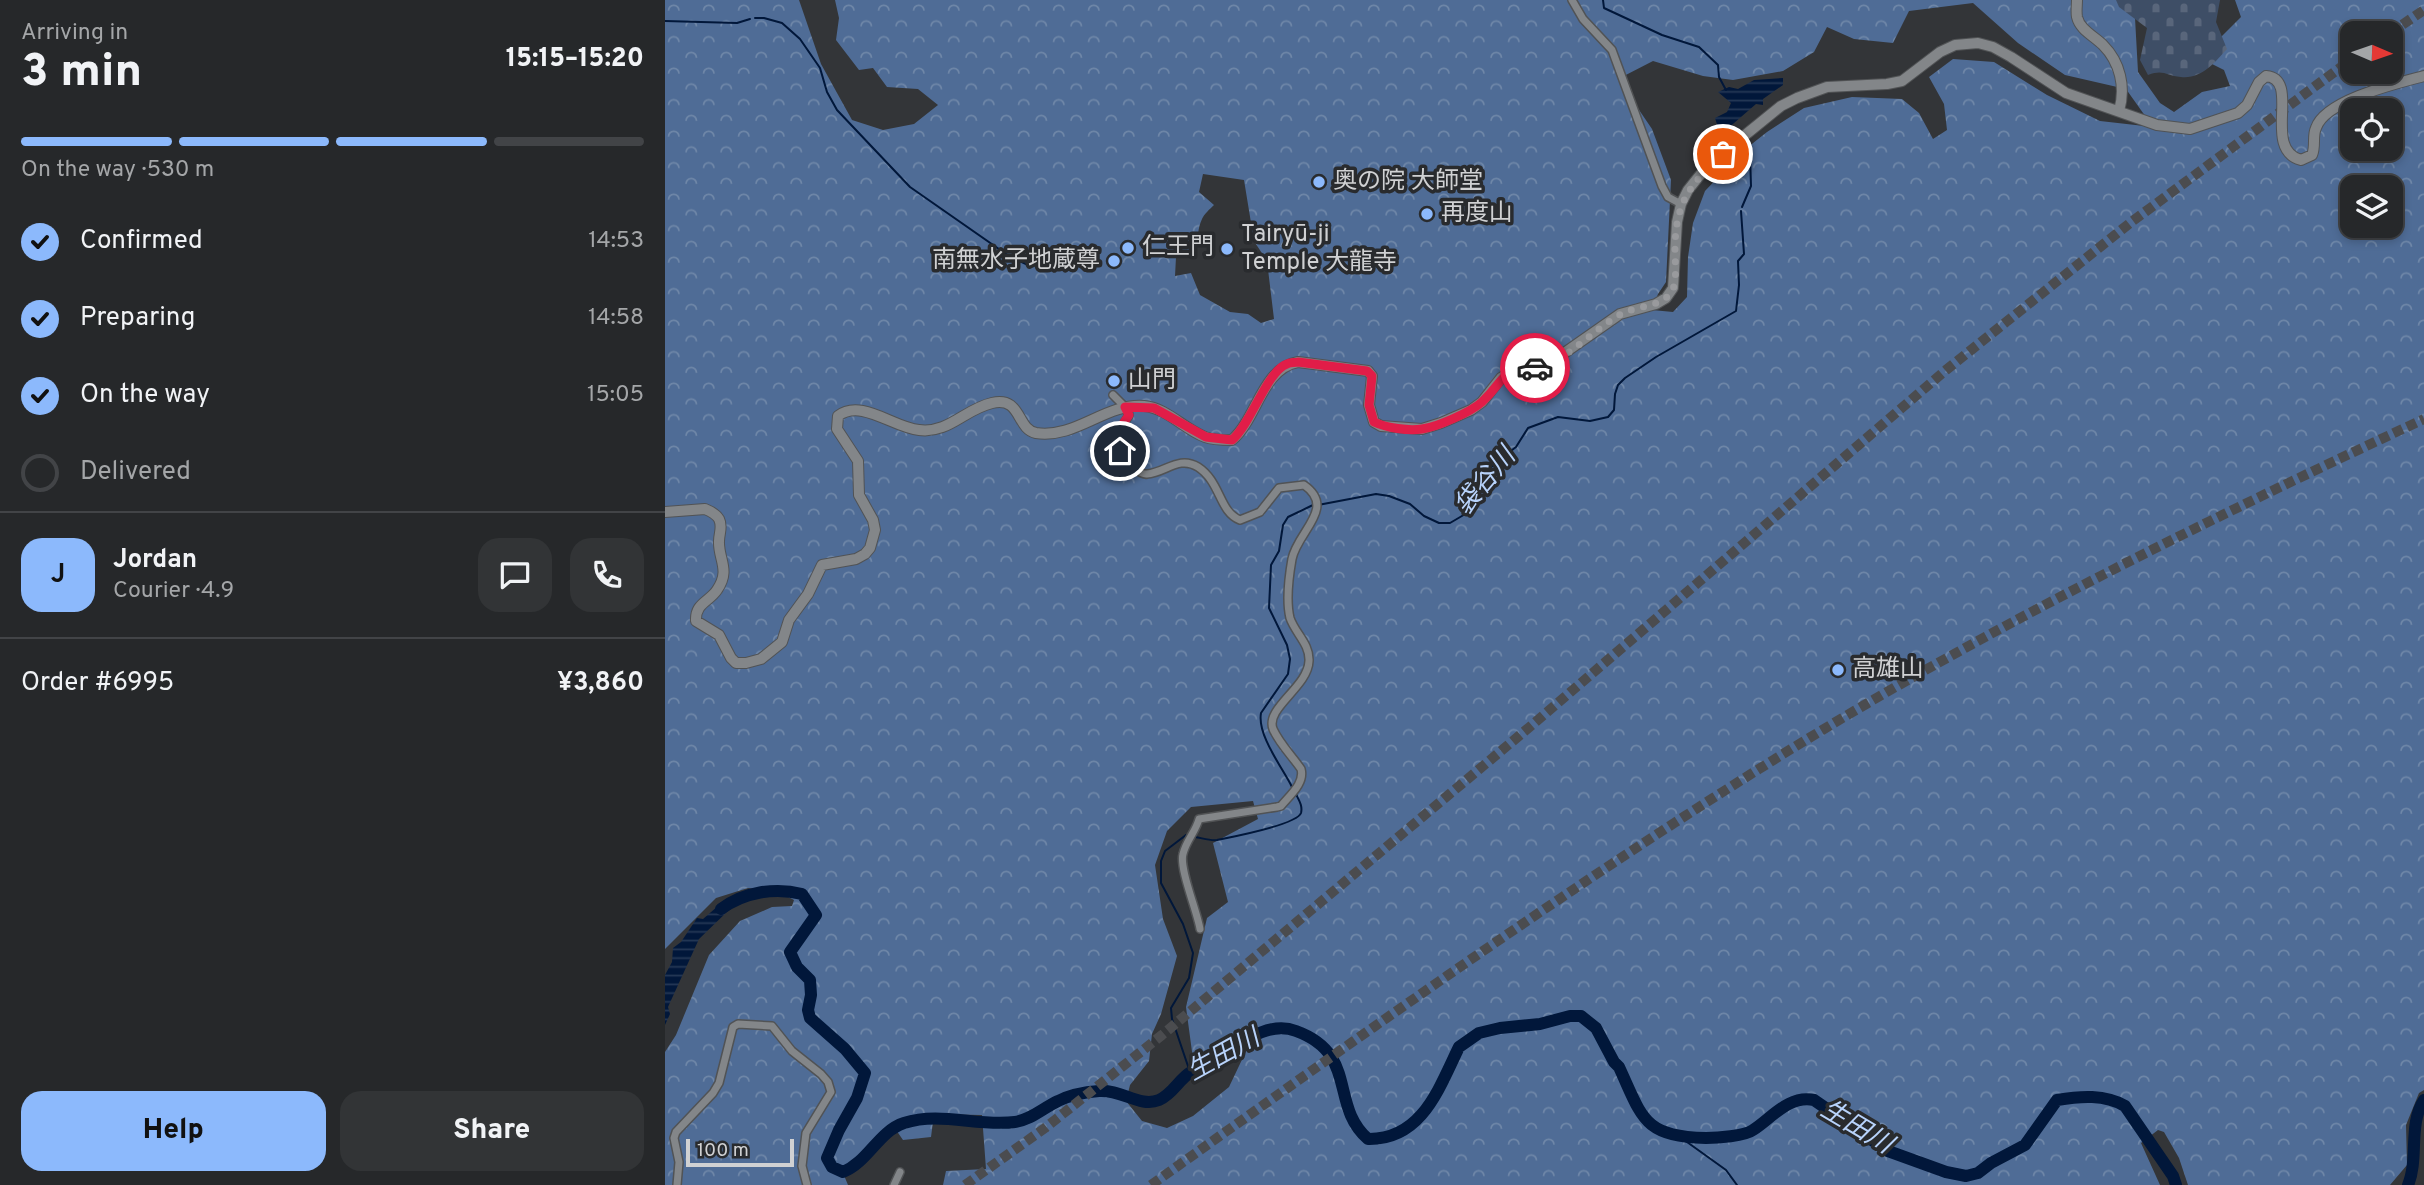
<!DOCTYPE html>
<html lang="en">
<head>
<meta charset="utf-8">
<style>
  body { margin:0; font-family:Overpass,"Noto Sans JP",sans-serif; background:#323436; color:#f1f3f6; height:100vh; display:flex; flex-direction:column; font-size:26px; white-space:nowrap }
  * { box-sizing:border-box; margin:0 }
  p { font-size:23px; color:#a4a6a8 }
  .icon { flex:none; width:38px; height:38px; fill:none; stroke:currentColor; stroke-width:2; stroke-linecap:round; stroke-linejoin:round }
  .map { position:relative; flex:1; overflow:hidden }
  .details { display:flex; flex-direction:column; background:#26282a; width:665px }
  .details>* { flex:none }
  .needle { width:46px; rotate:92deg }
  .controls { position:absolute; left:1675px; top:21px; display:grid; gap:14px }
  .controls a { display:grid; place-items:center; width:63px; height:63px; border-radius:14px; background:#26282a; box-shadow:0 4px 10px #0003,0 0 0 2px #424447; font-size:35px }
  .scale { position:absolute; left:21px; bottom:18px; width:108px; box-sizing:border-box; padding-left:7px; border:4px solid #d0d1d3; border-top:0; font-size:19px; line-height:24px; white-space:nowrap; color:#d0d1d3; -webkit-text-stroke:5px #292b2e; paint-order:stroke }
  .pin { position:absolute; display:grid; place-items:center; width:60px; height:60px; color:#fff; margin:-30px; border:4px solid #fff; border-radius:50%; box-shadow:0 2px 7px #0007 }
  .courier { position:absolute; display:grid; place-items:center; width:70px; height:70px; margin:-35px; border:5px solid #e11d48; border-radius:50%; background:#fff; color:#222; box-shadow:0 2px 9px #0007 }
  .head em { font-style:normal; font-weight:800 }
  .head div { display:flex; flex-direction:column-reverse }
  .head { display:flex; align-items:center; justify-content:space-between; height:119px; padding:0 21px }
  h1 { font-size:46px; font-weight:800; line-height:52px }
  .bar { display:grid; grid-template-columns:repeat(4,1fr); gap:10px 7px; align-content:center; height:84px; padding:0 21px }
  .bar i { height:9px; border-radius:5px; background:#424447 }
  .bar .on { background:#8cb9fc }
  .bar p { grid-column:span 4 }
  .line { display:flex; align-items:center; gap:18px; padding:0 21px; border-top:2px solid #424447 }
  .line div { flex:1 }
  .round { display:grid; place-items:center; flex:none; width:74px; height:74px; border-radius:21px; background:#323436 }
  ol { padding:0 21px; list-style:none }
  li { display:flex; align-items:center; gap:21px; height:77px }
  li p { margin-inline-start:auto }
  li .icon { padding:7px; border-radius:50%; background:#8cb9fc; color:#111; stroke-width:4 }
  li:last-child { color:#a4a6a8 }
  li i { width:38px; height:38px; border:4px solid #424447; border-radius:50% }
  .primary-button { display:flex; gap:14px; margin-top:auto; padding:14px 21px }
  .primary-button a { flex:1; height:80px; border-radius:21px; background:#8cb9fc; color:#111; font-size:28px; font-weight:800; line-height:80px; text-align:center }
  .primary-button a+a { background:#323436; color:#f1f3f6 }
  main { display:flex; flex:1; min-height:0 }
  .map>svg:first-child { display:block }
</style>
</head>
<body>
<main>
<section class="details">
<div class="head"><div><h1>3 min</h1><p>Arriving in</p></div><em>15:15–15:20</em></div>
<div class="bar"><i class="on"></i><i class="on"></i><i class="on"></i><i></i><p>On the way · 530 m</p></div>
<ol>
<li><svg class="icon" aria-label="check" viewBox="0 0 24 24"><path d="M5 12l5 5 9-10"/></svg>Confirmed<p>14:53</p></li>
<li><svg class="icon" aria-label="check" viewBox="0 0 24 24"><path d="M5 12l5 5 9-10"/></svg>Preparing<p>14:58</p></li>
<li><svg class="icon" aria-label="check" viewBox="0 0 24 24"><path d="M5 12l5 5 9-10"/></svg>On the way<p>15:05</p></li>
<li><i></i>Delivered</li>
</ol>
<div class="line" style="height:126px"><b class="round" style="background:#8cb9fc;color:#111">J</b><div><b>Jordan</b><p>Courier · 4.9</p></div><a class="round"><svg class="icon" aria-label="chat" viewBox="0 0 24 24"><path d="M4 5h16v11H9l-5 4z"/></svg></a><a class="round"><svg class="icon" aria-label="phone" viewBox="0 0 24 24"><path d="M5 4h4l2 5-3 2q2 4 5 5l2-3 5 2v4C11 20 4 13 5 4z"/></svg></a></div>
<div class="line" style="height:91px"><div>Order #6995</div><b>¥3,860</b></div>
<div class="primary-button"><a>Help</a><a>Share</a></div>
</section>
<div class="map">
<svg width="1759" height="1185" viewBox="0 0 1759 1185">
  <defs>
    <pattern id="forest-crowns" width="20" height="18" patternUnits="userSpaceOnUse" patternTransform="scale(1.75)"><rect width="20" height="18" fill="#4f6c96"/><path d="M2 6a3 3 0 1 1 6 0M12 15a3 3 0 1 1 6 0" fill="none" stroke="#6f87a8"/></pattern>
    <pattern id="cemetery-stones" width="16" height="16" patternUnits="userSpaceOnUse" patternTransform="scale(1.75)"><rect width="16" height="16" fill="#3e4e66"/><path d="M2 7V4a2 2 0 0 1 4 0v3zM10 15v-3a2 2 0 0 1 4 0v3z" fill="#59667b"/></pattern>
    <pattern id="water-rules" width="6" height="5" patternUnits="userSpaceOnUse" patternTransform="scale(1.75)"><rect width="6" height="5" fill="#01173a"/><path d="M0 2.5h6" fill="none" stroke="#253856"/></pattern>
  </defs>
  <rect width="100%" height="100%" fill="#333538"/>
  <path fill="url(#forest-crowns)" fill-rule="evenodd" d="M0 0H134L156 64 187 120 218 130 249 124 273 105 253 89 222 87 208 68 194 70 171 40 174 18 170 0H1469L1473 72 1495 103 1509 112 1537 92 1565 86 1559 70 1535 58 1576 17 1570 0H1759V1090L1754 1093 1741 1125 1742 1165 1725 1185H1523L1514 1158 1499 1132 1493 1130 1476 1143 1495 1185H278L281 1171 321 1169 317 1115 269 1114 266 1137 238 1140 229 1127 178 1173 183 1185H0V1052L11 1035 44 955 75 921 107 907 127 906 129 900 112 891 83 888 51 898 0 949ZM1308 3 1353 43 1400 75 1461 89 1488 127 1435 121 1382 95 1329 62 1288 59 1264 77 1279 104 1282 130 1268 139 1254 113 1237 99 1187 97 1139 108 1102 132 1078 151 1040 191 1028 223 1023 257 1022 297 1008 312 987 310 993 294 1001 282 1006 180 987 129 953 79 988 61 1038 76 1068 80 1118 71 1149 52 1162 27 1189 39 1228 43 1244 11ZM1687 33H1726V72H1687ZM1687 110H1726V149H1687ZM538 174 579 180 589 241 602 261 609 319 596 323 583 314 565 312 535 295 526 273 510 276 511 257C543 251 527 241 537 219 539 214 545 209 549 205L534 192ZM1687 187H1726V226H1687ZM588 801 593 819 548 843 563 902 542 918 521 1007 528 1059 582 1028 605 1032 583 1047 564 1087 528 1116 502 1128 477 1121 461 1101 465 1085 484 1061 487 1034 496 1014 512 956 498 919 490 865 502 831 526 807Z"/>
  <path fill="url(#cemetery-stones)" d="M1451 0H1555L1551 22 1562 49C1549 63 1537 79 1516 77 1501 76 1499 69 1483 75L1475 60 1482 28 1454 7Z"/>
  <g fill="url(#water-rules)">
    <polygon points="1118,78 1118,85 1098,99 1098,105 1091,104 1061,130 1054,131 1050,118 1062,112 1066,103 1053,92 1064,87 1073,89 1089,80"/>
    <polygon points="61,899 69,899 65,909 34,939 3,1007 5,1014 0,1025 0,975 7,962 8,948 16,942 32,918 38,919"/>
  </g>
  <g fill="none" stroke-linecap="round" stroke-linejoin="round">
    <g stroke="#01173a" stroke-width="2">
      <polyline points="938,0 939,8 997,35 1034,47 1053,65 1054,77 1061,90"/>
      <polyline points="90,18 99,18 117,23 135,39 155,68 162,92 172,110 245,187 344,256 363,265"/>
      <polyline points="0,21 72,23 85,19"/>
      <polyline points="1058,130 1064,139"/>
      <polyline points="1072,149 1085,155 1086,186 1077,207"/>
      <polyline points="653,505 711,494 724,496 745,504 759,516 774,523 785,523 802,513 809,493 821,474 829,464 851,447 863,428 893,417 925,421 943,417 949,410 950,394 953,385 960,378 991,357 1071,311 1074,285 1073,261 1079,254 1076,211"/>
      <path d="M627 787C617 767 592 735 596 713L623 674 625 659 622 645 604 608 606 565 614 551 618 525 623 517 648 505"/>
      <polyline points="525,836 521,835 500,851 496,861 496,883 518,924 528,953 524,978 506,1008 507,1019 525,1072"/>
      <path d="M530 837C537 838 545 841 552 840 566 837 632 825 636 813 638 805 633 799 630 792"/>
      <polyline points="1015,1137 1061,1170 1072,1185"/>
    </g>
    <g stroke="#01173a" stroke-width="12">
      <path d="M56 909C79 892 110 887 137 894L151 915 125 952 132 967 145 980 146 995 143 1010 145 1018 180 1049 200 1073 192 1098 174 1130 162 1158 167 1167 178 1172C203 1162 214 1131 239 1123 275 1111 313 1127 350 1122 366 1120 378 1108 393 1101 405 1095 420 1092 434 1091 456 1089 475 1108 494 1100 508 1094 514 1079 526 1072 531 1068 539 1067 545 1063 570 1049 600 1019 631 1031 694 1054 664 1105 703 1139 757 1140 774 1088 794 1047L814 1033 835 1028 875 1024 905 1016H916L931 1028 949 1062 954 1067C978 1119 978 1136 1041 1138 1052 1138 1080 1136 1088 1130 1107 1118 1123 1095 1149 1100L1223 1151 1281 1172 1301 1176 1313 1173 1326 1163 1360 1145 1392 1100C1415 1096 1440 1094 1460 1106L1508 1176 1511 1185"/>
      <path d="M1743 1185C1754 1159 1743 1124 1759 1100"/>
    </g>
    <g stroke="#4b4c4f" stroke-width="10" stroke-dasharray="10 5" stroke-linecap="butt">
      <polyline points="1725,33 1759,10"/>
      <polyline points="300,1185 380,1128 497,1035 867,725 1281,370 1465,223 1687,59"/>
      <path d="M486 1185C691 1039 896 892 1110 759 1317 630 1538 522 1759 419"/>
    </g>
    <g stroke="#515355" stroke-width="10">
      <g id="minor">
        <polyline points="907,0 918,19 947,50 997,186 1003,197 1016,204"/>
        <path d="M448 395 460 407 464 415C451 435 448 450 468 467 472 470 477 475 482 474 500 473 514 455 533 467 556 482 554 512 575 520L595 512 614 488 639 485C672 508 632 532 627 559 624 576 621 601 625 618 630 633 645 644 644 661 643 687 600 708 608 729 614 743 627 756 636 769 640 783 625 795 616 806L612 807 534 819C531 831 521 841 518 854 514 868 532 911 535 929"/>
        <polyline points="12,1185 14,1162 9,1138 11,1132 48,1093 54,1083 68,1027 73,1024 107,1026 127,1051 156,1074 163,1082 166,1092 141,1133 137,1166 142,1185"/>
        <polyline points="229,1185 235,1172"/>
      </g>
    </g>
    <g stroke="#515355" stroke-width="12">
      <g id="tertiary">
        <path d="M1412 0C1412 5 1411 12 1412 17 1415 30 1429 36 1438 45 1455 62 1461 87 1454 111"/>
        <path d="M0 512 40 509C45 511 51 514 54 519 58 527 54 533 54 541 53 559 66 570 52 590 44 602 30 603 31 621L54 635 66 658 71 663H81L96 659 117 642 124 620 143 594 157 565 191 559 200 554 205 548 210 530 208 520 194 495 193 461 172 429 173 416C196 398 229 428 254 430 283 434 300 409 327 403 357 396 351 429 371 433 411 439 440 403 479 406 502 408 519 429 540 437 548 440 558 440 567 440 592 419 597 368 633 362L703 371 707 376 704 405 709 422 716 426 757 429 776 423 806 410 817 402 836 378 842 374 885 363 955 314 991 304 1001 298 1008 288 1012 222 1016 204 1023 190 1035 175 1074 140 1116 106 1132 98 1162 87 1222 84 1237 81 1275 52 1290 45 1313 43 1328 47 1346 57 1401 93 1492 125 1525 129 1573 113 1582 105 1594 82 1601 76C1637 79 1596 149 1636 160L1647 155C1651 146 1647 136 1651 128 1660 100 1733 83 1759 76"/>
      </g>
    </g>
    <use href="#minor" stroke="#838689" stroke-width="7"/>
    <use href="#tertiary" stroke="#838689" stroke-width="10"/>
  </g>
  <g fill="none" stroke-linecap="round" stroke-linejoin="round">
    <path stroke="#999a9d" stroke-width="7" stroke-dasharray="0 12.6" d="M870 368C903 361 927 330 956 314 972 305 999 308 1008 289 1012 278 1010 262 1010 251 1010 203 1024 185 1058 154"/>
    <path stroke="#e11d48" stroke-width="9" d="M455 451V428L464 415 460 407 489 408 541 437 567 440C586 424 602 371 622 364 625 362 629 363 633 362L702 371 707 376 704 405 709 422C722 428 743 431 757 429 772 427 806 412 817 402 841 380 831 372 870 368"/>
  </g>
  <g fill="#8cb9fc" stroke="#292b2e" stroke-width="2.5">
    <circle cx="654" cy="182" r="7"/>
    <circle cx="762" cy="214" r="7"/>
    <circle cx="463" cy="248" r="7"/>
    <circle cx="562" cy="249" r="7"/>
    <circle cx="449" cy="261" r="7"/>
    <circle cx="449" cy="381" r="7"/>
    <circle cx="1173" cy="670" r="7"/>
  </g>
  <g text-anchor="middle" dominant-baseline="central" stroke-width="7" stroke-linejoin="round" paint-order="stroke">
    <g font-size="24" fill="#d0d1d3" stroke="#292b2e" text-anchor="start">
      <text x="668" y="182">奥の院 大師堂</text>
      <text x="776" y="214">再度山</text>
      <text x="576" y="235">Tairyū-ji<tspan x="576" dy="28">Temple 大龍寺</tspan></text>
      <text x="477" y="248">仁王門</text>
      <text x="435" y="261" text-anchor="end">南無水子地蔵尊</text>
      <text x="463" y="381">山門</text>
      <text x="1187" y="670">高雄山</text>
    </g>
    <g font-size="26" font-style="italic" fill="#b8d3fb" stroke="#292b2e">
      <text transform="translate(821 482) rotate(-50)">袋谷川</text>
      <text transform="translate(559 1056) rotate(-29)">生田川</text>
      <text transform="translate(1191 1128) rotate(31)">生田川</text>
    </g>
  </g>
</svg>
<div class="controls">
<a><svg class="needle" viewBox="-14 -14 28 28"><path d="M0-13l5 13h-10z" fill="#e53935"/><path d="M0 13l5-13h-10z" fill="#a4a6a8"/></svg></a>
<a><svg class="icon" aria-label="locate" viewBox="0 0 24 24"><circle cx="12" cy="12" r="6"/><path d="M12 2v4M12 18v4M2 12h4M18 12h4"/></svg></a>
<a><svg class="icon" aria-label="layers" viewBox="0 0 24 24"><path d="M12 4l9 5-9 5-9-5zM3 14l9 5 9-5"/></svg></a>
</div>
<div class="scale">100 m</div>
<div class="pin" style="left:1058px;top:154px;background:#ea580c"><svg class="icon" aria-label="bag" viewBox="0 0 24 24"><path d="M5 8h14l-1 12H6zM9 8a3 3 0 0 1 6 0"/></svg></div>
<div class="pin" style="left:455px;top:451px;background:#1f2937"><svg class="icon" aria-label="home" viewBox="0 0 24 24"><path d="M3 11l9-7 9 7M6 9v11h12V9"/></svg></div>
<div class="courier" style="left:870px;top:368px"><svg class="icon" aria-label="car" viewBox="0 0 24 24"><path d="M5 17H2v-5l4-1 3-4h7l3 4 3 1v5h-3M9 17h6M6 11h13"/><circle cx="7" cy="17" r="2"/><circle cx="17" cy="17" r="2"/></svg></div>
</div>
</main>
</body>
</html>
